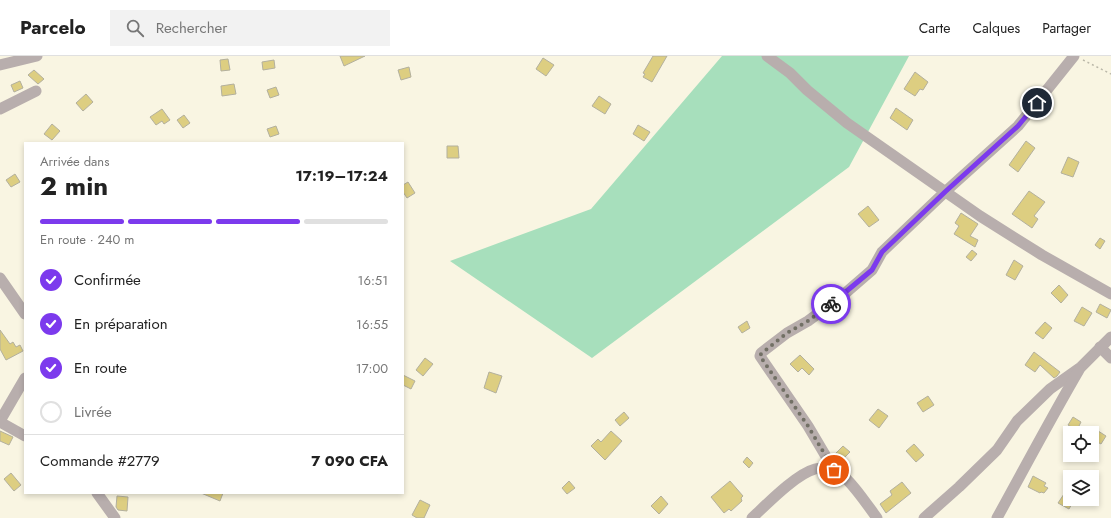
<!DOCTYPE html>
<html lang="fr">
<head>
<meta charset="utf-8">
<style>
  body { margin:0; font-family:Jost,sans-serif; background:#f2f2f2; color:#222; height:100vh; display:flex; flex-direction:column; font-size:15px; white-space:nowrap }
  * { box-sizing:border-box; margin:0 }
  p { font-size:13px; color:#767676 }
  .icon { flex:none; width:22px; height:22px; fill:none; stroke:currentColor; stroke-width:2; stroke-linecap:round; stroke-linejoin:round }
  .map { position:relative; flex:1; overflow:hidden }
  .panel { position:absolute; left:24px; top:86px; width:380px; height:352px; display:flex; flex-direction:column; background:#fff; border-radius:0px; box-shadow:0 2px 6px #0003 }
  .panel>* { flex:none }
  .buttons { position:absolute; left:1063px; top:370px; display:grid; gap:8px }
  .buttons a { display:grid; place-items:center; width:36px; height:36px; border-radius:0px; background:#fff; box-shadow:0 2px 6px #0003; font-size:20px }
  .pin { position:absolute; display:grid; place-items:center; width:34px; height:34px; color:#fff; margin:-17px; border:2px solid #fff; border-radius:50%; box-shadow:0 1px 4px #0007 }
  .courier { position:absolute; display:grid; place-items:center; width:40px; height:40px; margin:-20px; border:3px solid #7c3aed; border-radius:50%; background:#fff; color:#222; box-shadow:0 1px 5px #0007 }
  .head em { font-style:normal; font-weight:700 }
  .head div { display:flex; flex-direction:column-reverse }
  .head { display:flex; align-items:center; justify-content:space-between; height:68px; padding:0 16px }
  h1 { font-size:26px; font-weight:700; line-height:30px }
  .bar { display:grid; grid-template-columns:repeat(4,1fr); gap:6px 4px; align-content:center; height:48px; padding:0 16px }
  .bar i { height:5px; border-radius:3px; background:#e0e0e0 }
  .bar .current { background:#7c3aed }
  .bar p { grid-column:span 4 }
  .line { display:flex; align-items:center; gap:10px; padding:0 16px; border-top:1px solid #e0e0e0 }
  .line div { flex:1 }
  ol { padding:0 16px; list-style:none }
  li { display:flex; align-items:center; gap:12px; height:44px }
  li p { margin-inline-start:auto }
  li .icon { padding:4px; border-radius:50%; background:#7c3aed; color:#fff; stroke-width:4 }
  li:last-child { color:#767676 }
  li i { width:22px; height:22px; border:2px solid #e0e0e0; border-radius:50% }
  header { display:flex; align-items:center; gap:24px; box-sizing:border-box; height:56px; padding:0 20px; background:#fff; border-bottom:1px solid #e0e0e0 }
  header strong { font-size:19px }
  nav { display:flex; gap:22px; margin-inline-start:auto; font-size:14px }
  .search { width:280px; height:36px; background:#f2f2f2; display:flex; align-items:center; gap:10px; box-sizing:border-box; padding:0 14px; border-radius:0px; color:#767676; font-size:15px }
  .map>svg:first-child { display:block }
</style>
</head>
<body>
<header>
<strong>Parcelo</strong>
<div class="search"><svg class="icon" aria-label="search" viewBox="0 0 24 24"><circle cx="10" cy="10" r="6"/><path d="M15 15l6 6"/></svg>Rechercher</div>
<nav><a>Carte</a><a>Calques</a><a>Partager</a></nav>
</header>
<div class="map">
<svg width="1111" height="462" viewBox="0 0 1111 462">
  <rect width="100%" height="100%" fill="#f9f5e2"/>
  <polygon fill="#a7dfbc" points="722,0 909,0 849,111 592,302 450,205 591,153"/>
  <g fill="#ddce81" stroke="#b3b09e">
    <polygon points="340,0 365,0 344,10"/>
    <polygon points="653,0 667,0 652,26 643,21 645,18 643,17"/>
    <polygon points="543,2 554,9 546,20 536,13"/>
    <polygon points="228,3 230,14 221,15 220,4"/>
    <polygon points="274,4 275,12 263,14 262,6"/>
    <polygon points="409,11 411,21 401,24 398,14"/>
    <polygon points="34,14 44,23 38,28 28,19"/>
    <polygon points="915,16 928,26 923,34 920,33 915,40 904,33"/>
    <polygon points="20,25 23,32 14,36 11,29"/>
    <polygon points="234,28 236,38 222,40 221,30"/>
    <polygon points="276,31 279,39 270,42 267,34"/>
    <polygon points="86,38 93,46 83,55 76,47"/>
    <polygon points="599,40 611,48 605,58 592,50"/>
    <polygon points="896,52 913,64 907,74 890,62"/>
    <polygon points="162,53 170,64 164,68 162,65 156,69 150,61"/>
    <polygon points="184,59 190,67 183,72 177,64"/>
    <polygon points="52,68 60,75 52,84 44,78"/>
    <polygon points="638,69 650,76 644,85 633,78"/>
    <polygon points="276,70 279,78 270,81 267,73"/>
    <polygon points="1026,85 1035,92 1018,116 1009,109"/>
    <polygon points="447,90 458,90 459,102 447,102"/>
    <polygon points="1068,101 1079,106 1073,121 1061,117"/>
    <polygon points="15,118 20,126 11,131 6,124"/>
    <polygon points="408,126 415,137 407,142 403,136 403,129"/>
    <polygon points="1029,135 1045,146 1034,160 1038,163 1032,172 1012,158"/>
    <polygon points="868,150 879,164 869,171 858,158"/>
    <polygon points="961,157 978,168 970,180 978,184 975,191 954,178 959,170 955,167"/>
    <polygon points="1100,182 1105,185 1100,193 1095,189"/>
    <polygon points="972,194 977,198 971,205 966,201"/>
    <polygon points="1014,204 1023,210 1015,224 1006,219"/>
    <polygon points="1059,229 1068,239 1061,247 1051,237"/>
    <polygon points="1100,248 1111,254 1107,262 1096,256"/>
    <polygon points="1082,251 1092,257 1084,270 1074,265"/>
    <polygon points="747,265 750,272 742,277 738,271"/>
    <polygon points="1045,266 1052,272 1043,283 1035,277"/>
    <polygon points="0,274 10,288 13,286 16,291 20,289 23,295 6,304 0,293"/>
    <polygon points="1034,296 1060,316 1057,320 1054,322 1040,309 1035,316 1025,309"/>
    <polygon points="800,299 814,313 809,319 802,312 798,316 790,308"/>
    <polygon points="425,302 433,308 423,320 416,314"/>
    <polygon points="489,316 502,320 496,337 484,332"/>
    <polygon points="403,319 415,325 411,333 403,329"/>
    <polygon points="928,340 934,349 923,356 917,347"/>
    <polygon points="878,353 888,360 879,372 869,364"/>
    <polygon points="624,356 629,362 620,370 615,364"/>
    <polygon points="1073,361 1081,366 1077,374 1068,369"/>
    <polygon points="1095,373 1106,380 1101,388 1092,383 1092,378"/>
    <polygon points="0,375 13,381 9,389 0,385"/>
    <polygon points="611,375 622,385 605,404 591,390 598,383 601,386"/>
    <polygon points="914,388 924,399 916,406 906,395"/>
    <polygon points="843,390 850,396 842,404 835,398"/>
    <polygon points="747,401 753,407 749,412 743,406"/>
    <polygon points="11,417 21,429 14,435 4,423"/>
    <polygon points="1033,420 1046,427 1044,430 1048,432 1044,437 1041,436 1040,437 1028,431"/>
    <polygon points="569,425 575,432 567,438 562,432"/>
    <polygon points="730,425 743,440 741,442 742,445 731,455 729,453 724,457 711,441"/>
    <polygon points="902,426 911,437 886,457 880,448 892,439 890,435"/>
    <polygon points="201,437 223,437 220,445"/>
    <polygon points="1064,438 1070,442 1070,443 1074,444 1069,453 1058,447"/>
    <polygon points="117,440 128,441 127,455 118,454 116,451"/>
    <polygon points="661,440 668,448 659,458 651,450"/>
    <polygon points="420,444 430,449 424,462 417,462 412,459"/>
  </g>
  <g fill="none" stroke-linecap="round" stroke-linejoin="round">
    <polyline stroke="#bab7a8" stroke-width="1.5" stroke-dasharray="2 3" stroke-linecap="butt" points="1083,4 1111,18"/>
    <g stroke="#b8aead" stroke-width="11">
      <polyline points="767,0 790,17 807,34 847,67 980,160 1042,199 1111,238"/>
      <polyline points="0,9 37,0"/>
      <polyline points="0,53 36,35"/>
      <polyline points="0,222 25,258"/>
      <polyline points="1100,291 1111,302"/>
      <polyline points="0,365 25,322"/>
      <polyline points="0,366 25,380"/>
      <polyline points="834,414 808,370 762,303 760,300 761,297 787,277 808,265 842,240 872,214 882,196 946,135 1018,70 1074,0"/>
      <polyline points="97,437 115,462"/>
      <path d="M752 462C767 448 796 418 815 413 822 411 833 413 839 417 851 424 868 450 877 462"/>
      <polyline points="924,462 959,431 997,394 1017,365 1050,333 1081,311 1111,281"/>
      <path d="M997 462C1024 413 1051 362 1079 314"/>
    </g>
  </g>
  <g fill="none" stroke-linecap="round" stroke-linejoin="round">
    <polyline stroke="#727065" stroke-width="4" stroke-dasharray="0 7.2" points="831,248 808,265 787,277 761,298 760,300 808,370 834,414"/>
    <polyline stroke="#7c3aed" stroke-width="5" points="831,248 872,214 882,196 946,135 1018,70 1037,47"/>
  </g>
</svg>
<div class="buttons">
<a><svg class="icon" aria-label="locate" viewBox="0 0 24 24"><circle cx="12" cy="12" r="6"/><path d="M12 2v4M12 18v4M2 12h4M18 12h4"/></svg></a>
<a><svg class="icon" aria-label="layers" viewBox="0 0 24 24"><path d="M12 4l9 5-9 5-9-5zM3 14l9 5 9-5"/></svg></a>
</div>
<div class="pin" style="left:834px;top:414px;background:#ea580c"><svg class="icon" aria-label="bag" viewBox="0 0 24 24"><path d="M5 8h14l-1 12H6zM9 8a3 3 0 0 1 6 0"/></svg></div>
<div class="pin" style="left:1037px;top:47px;background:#1f2937"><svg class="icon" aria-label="home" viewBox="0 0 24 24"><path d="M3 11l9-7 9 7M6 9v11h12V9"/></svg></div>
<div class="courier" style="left:831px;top:248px"><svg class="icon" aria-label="bike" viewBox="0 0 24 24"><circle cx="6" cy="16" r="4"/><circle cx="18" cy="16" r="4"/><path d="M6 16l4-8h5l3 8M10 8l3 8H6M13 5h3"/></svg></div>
<section class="panel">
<div class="head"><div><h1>2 min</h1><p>Arrivée dans</p></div><em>17:19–17:24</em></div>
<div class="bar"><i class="current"></i><i class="current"></i><i class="current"></i><i></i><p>En route · 240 m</p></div>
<ol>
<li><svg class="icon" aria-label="check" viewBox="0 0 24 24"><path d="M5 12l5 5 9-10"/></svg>Confirmée<p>16:51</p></li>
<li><svg class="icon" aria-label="check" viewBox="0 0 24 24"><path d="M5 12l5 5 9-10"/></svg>En préparation<p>16:55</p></li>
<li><svg class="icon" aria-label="check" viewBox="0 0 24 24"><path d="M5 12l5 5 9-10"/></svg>En route<p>17:00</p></li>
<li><i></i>Livrée</li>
</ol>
<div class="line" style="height:52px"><div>Commande #2779</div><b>7 090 CFA</b></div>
</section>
</div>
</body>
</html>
